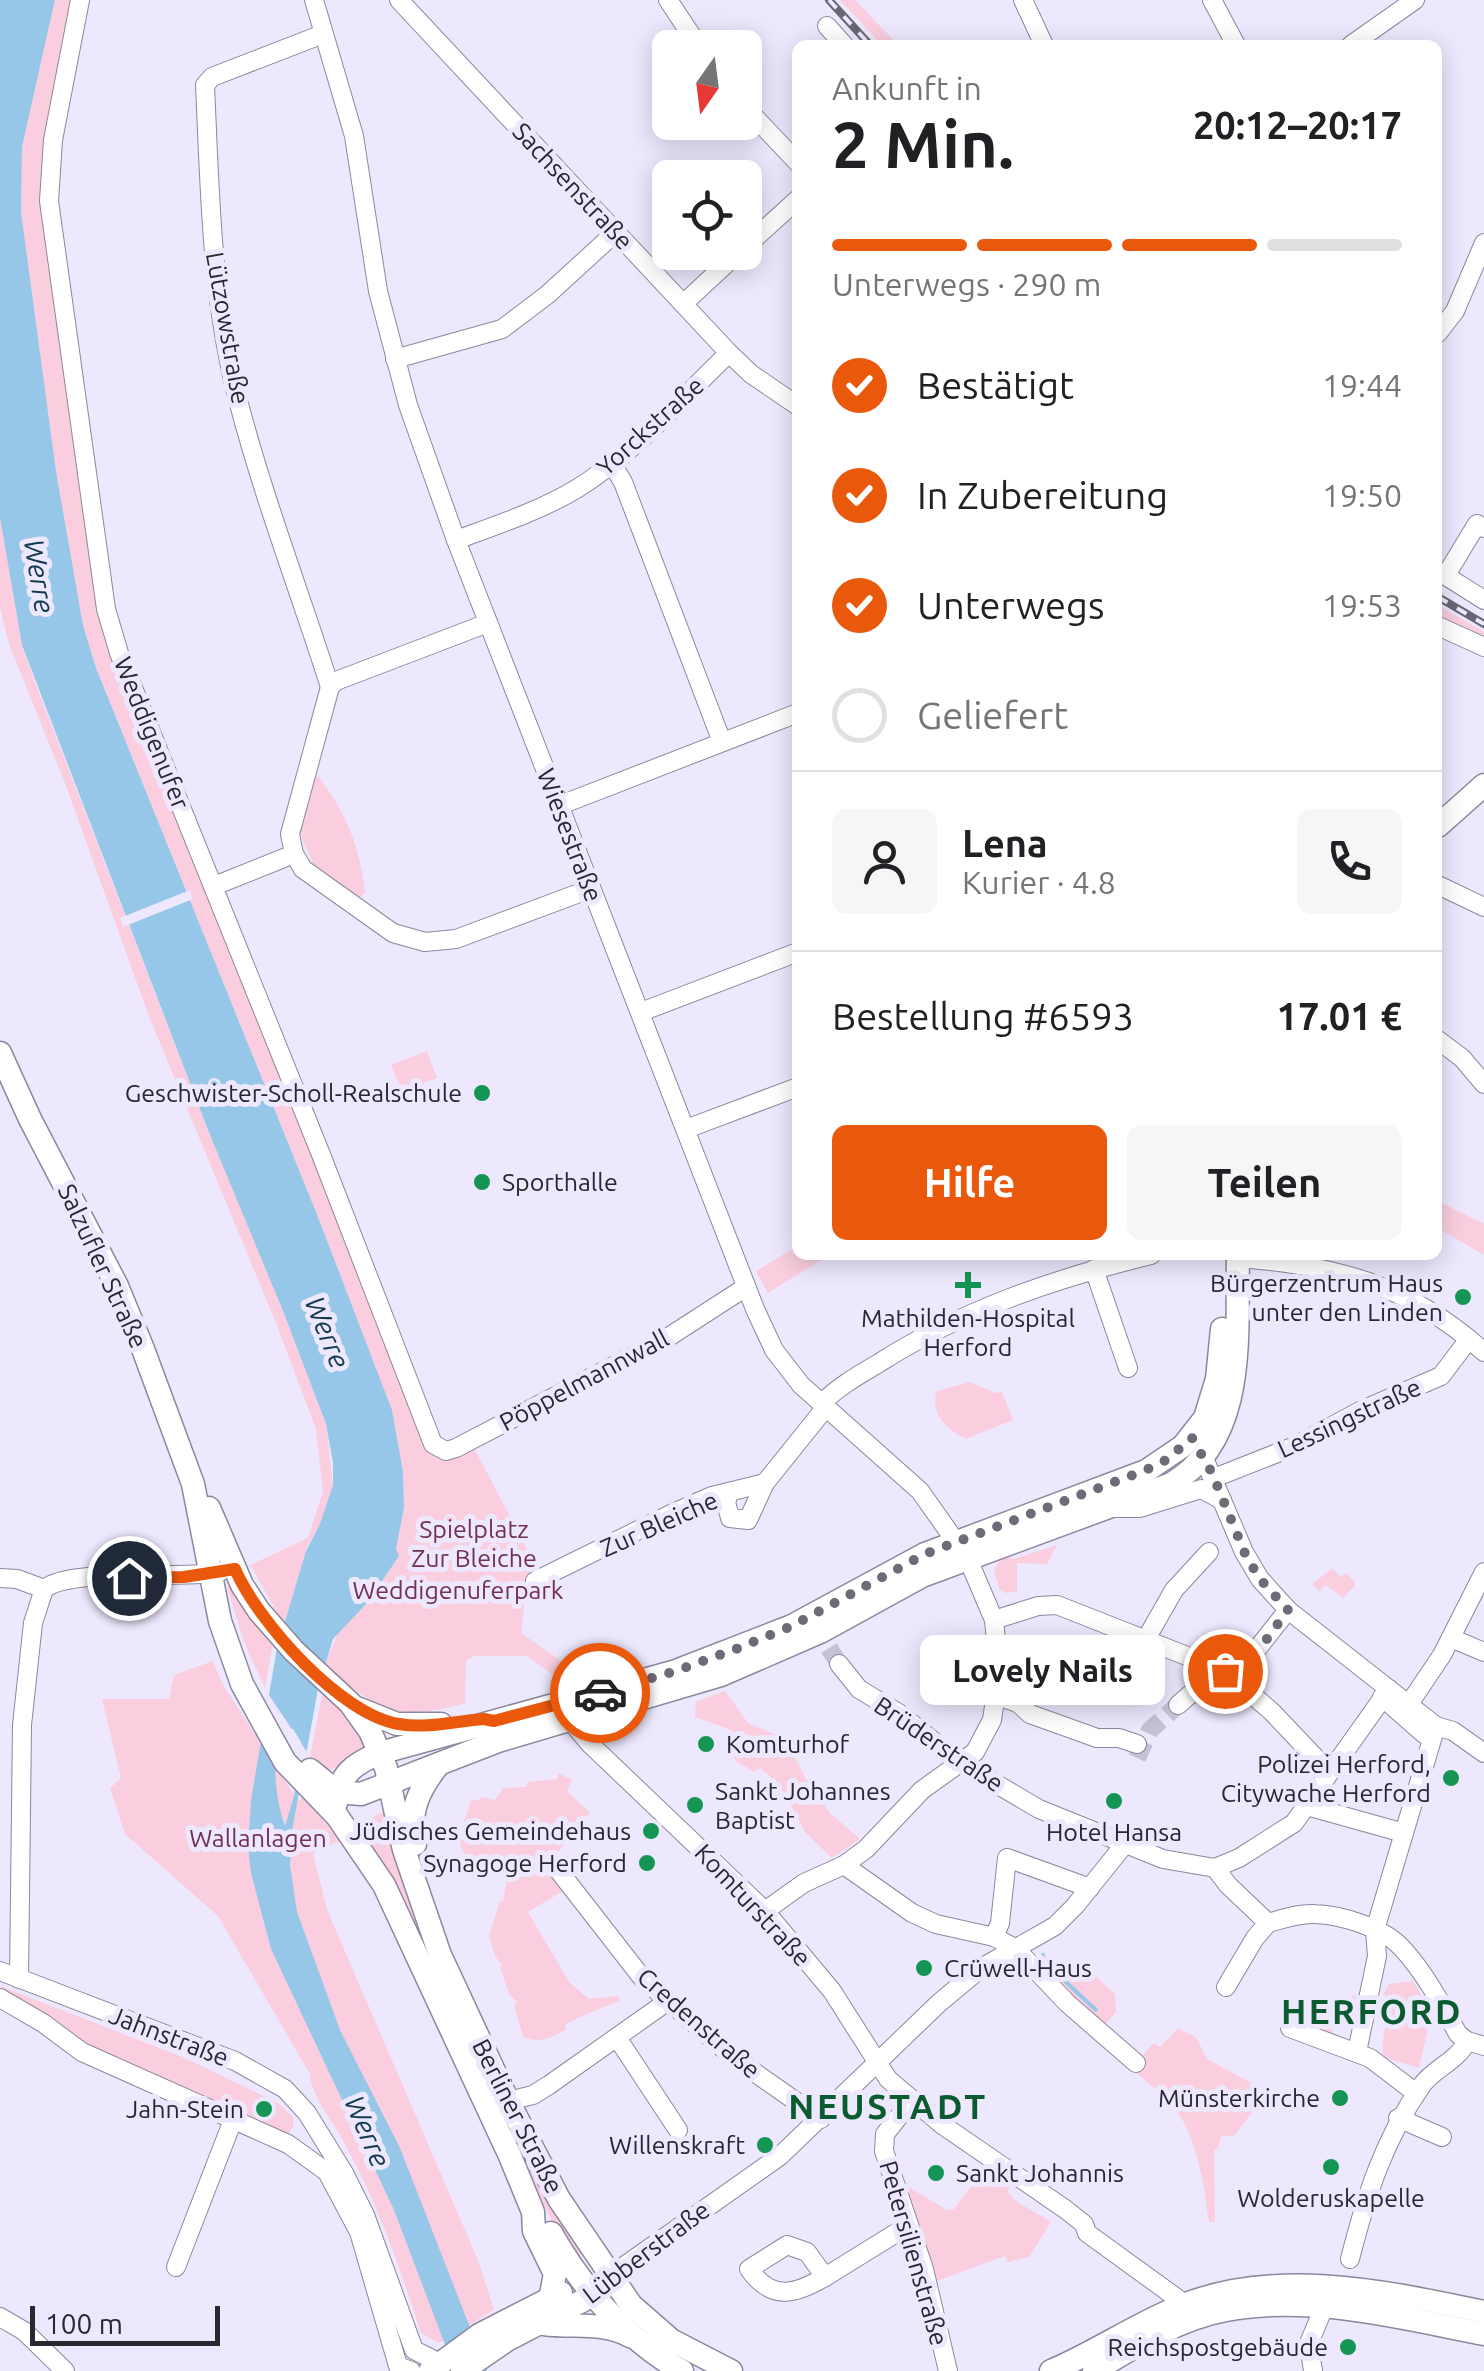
<!DOCTYPE html>
<html lang="de">
<head>
<meta charset="utf-8">
<style>
  body { margin:0; font-family:Ubuntu,sans-serif; background:#f6f6f6; color:#202124; height:100vh; display:flex; flex-direction:column; font-size:38px; white-space:nowrap }
  * { box-sizing:border-box; margin:0 }
  p { font-size:32px; color:#757577 }
  .icon { flex:none; width:55px; height:55px; fill:none; stroke:currentColor; stroke-width:2; stroke-linecap:round; stroke-linejoin:round }
  .map { position:relative; flex:1; overflow:hidden }
  .side { position:absolute; left:792px; top:40px; width:650px; height:1220px; display:flex; flex-direction:column; background:#fff; border-radius:15px; box-shadow:0 5px 25px #0003 }
  .side>* { flex:none }
  .needle { width:65px; rotate:194deg }
  .controls { position:absolute; left:652px; top:30px; display:grid; gap:20px }
  .controls a { display:grid; place-items:center; width:110px; height:110px; border-radius:15px; background:#fff; box-shadow:0 5px 25px #0003; font-size:50px }
  .scale { position:absolute; left:30px; bottom:25px; width:190px; box-sizing:border-box; padding-left:10px; border:5px solid #292730; border-top:0; font-size:28px; line-height:35px; white-space:nowrap; color:#292730; -webkit-text-stroke:8px #ede8fd; paint-order:stroke }
  .pin { position:absolute; display:grid; place-items:center; width:85px; height:85px; color:#fff; margin:-42px; border:5px solid #fff; border-radius:50%; box-shadow:0 2px 10px #0007 }
  .courier { position:absolute; display:grid; place-items:center; width:100px; height:100px; margin:-50px; border:8px solid #ea580c; border-radius:50%; background:#fff; color:#222; box-shadow:0 2px 12px #0007 }
  .bubble { position:absolute; height:70px; border-radius:15px; background:#fff; box-shadow:0 5px 25px #0003; font-size:32px; font-weight:700; line-height:70px; text-align:center }
  .overview em { font-style:normal; font-weight:700 }
  .overview div { display:flex; flex-direction:column-reverse }
  .overview { display:flex; align-items:center; justify-content:space-between; height:170px; padding:0 40px }
  h1 { font-size:65px; font-weight:700; line-height:75px }
  .bar { display:grid; grid-template-columns:repeat(4,1fr); gap:15px 10px; align-content:center; height:120px; padding:0 40px }
  .bar i { height:12px; border-radius:8px; background:#e0e0e0 }
  .bar .current { background:#ea580c }
  .bar p { grid-column:span 4 }
  .line { display:flex; align-items:center; gap:25px; padding:0 40px; border-top:2px solid #e0e0e0 }
  .line div { flex:1 }
  .round { display:grid; place-items:center; flex:none; width:105px; height:105px; border-radius:15px; background:#f6f6f6 }
  ol { padding:0 40px; list-style:none }
  li { display:flex; align-items:center; gap:30px; height:110px }
  li p { margin-inline-start:auto }
  li .icon { padding:10px; border-radius:50%; background:#ea580c; color:#fff; stroke-width:4 }
  li:last-child { color:#757577 }
  li i { width:55px; height:55px; border:5px solid #e0e0e0; border-radius:50% }
  .primary-button { display:flex; gap:20px; margin-top:auto; padding:20px 40px }
  .primary-button a { flex:1; height:115px; border-radius:15px; background:#ea580c; color:#fff; font-size:40px; font-weight:700; line-height:115px; text-align:center }
  .primary-button a+a { background:#f6f6f6; color:#202124 }
  .map>svg:first-child { display:block }
</style>
</head>
<body>
<div class="map">
<svg width="1484" height="2371" viewBox="0 0 1484 2371">
  <rect width="100%" height="100%" fill="#ede8fd"/>
  <g fill="#facedf">
    <path d="M55 0H77L46 150 103 610 431 1453 439 1459 474 1448 546 1585 525 1596 521 1633 573 1669 582 1680 566 1684 527 1656H474L466 1661 465 1703C397 1723 376 1710 325 1665L339 1630 368 1602 399 1556 396 1550 404 1508 403 1472 392 1410 318 1217 96 668 83 624 56 471 21 213 22 147Z"/>
    <polygon points="840,0 855,0 898,45 882,45"/>
    <polygon points="0,518 22,645 36,685 208,1130 252,1231 326,1424 333,1485 321,1523 308,1545 284,1624 250,1565 308,1538 323,1491 316,1429 276,1323 150,1019 66,786 9,644 0,608"/>
    <polygon points="1438,605 1484,632 1484,641 1438,618"/>
    <path d="M318 776C348 816 358 843 365 892L357 901 314 866 301 836 299 828 310 783Z"/>
    <polygon points="427,1051 437,1078 402,1091 391,1065"/>
    <polygon points="1438,1201 1484,1224 1484,1255 1438,1228"/>
    <polygon points="797,1246 798,1255 829,1255 768,1293 756,1271"/>
    <path d="M970 1382 996 1393 1002 1392 1013 1420 966 1439C947 1430 929 1413 937 1391Z"/>
    <polygon points="1057,1545 1047,1564 1017,1563 1017,1591 1006,1593 1000,1590 994,1570 1000,1560 1010,1557 1014,1559"/>
    <polygon points="1333,1568 1340,1577 1346,1573 1356,1584 1343,1598 1326,1585 1319,1591 1312,1584"/>
    <path d="M229 1585C242 1607 258 1622 273 1642L265 1688 244 1642 227 1587Z"/>
    <path d="M213 1661 222 1683 298 1801 303 1797 343 1843 336 1842 313 1854 328 1912 478 2260 494 2310 439 2343 421 2333C398 2262 375 2195 337 2130 327 2114 311 2093 310 2074L218 1916 125 1834 110 1788 121 1778 102 1699H169L174 1675Z"/>
    <polygon points="323,1691 338,1702 365,1741 365,1747 328,1772 310,1757"/>
    <polygon points="725,1691 748,1723 776,1735 794,1755 811,1789 831,1814 860,1839 832,1858 805,1832 779,1784 760,1768 754,1772 736,1761 727,1744 731,1730 695,1717 696,1702"/>
    <path d="M558 1773 572 1780 567 1791 590 1813 559 1851 548 1874 563 1891 528 1912 569 1982 589 1999 618 1996 620 2000C603 2008 577 2017 565 2025L566 2030C551 2037 543 2044 523 2037L514 2004 517 2002 509 1994 500 1967 502 1965 495 1956 489 1936 500 1901H503L508 1874 484 1872 486 1863 468 1859 460 1846 465 1828 462 1826 472 1799 480 1801 481 1797 495 1800 503 1788 526 1787 528 1782 557 1779Z"/>
    <polygon points="388,1809 492,2081 356,1827"/>
    <polygon points="1042,1953 1069,1973 1081,1969 1095,1976 1115,1994 1116,2012 1103,2027 1040,1964"/>
    <path d="M1413 1981 1425 2002 1422 2007 1429 2008 1440 2029 1428 2028 1419 2068 1383 2057C1381 2035 1390 2015 1384 1993L1389 1984Z"/>
    <polygon points="0,1986 185,2058 278,2103 293,2117 293,2127 284,2139 104,2060"/>
    <polygon points="1353,1995 1360,1999 1358,2014 1333,2022 1332,2035 1329,2037 1309,2028 1309,2017 1324,2014"/>
    <path d="M1178 2028 1196 2037 1207 2059 1250 2082 1256 2107 1234 2136H1221L1218 2149 1214 2150 1215 2222H1209C1204 2185 1197 2135 1173 2106 1161 2092 1144 2081 1132 2067L1154 2043 1160 2047Z"/>
    <polygon points="498,2109 583,2253 573,2259 522,2165"/>
    <path d="M891 2153 892 2159 904 2166 897 2180 947 2210 954 2209 977 2178H984L993 2169 1011 2181 1008 2192C1016 2205 1038 2212 1051 2222L1029 2257 1008 2262 1005 2256 934 2282 890 2156Z"/>
  </g>
  <path fill="#97c7e8" fill-rule="evenodd" d="M0 0H55L22 147 21 212 56 471 83 625 96 668 318 1217 392 1410 403 1472 404 1508 396 1549 399 1556 368 1602 333 1639 318 1689 292 1831 290 1865 297 1912 340 2030 400 2148 487 2371H455L394 2210 271 1949 251 1873 248 1847 251 1800 277 1648 306 1551 320 1524 333 1485V1463L326 1424 283 1311 208 1130 22 645 0 518ZM284 1729H293L301 1742 294 1796 285 1826C275 1797 270 1757 284 1729Z"/>
  <g fill="#ede8fd">
    <polygon points="190,890 193,899 123,927 120,918"/>
    <polygon points="265,1689 311,1758 304,1798 290,1783 296,1743 290,1734 285,1740 282,1773 257,1739"/>
  </g>
  <g fill="none" stroke-linecap="round" stroke-linejoin="round">
    <polyline stroke="#97c7e8" stroke-width="4" points="1043,1955 1045,1967 1052,1969 1096,2010"/>
    <g stroke="#c6c1d4" stroke-width="18" stroke-dasharray="18 9" stroke-linecap="butt">
      <polyline points="829,1648 839,1664"/>
      <polyline points="1137,1758 1150,1730 1178,1705"/>
    </g>
    <g stroke="#8c879e" stroke-width="20">
      <g id="minor">
        <polyline points="80,0 53,140 49,201 106,609 119,653 320,1152 433,1444 446,1451 456,1448 667,1338 746,1287"/>
        <polyline points="314,0 354,136 378,291 408,405 456,540 755,1309 774,1350 801,1385 920,1491 968,1559 994,1620 999,1672 992,1720 975,1752 922,1790 866,1849 844,1865 804,1883 765,1911"/>
        <polyline points="399,0 729,353 751,374 798,406"/>
        <polyline points="668,0 700,48"/>
        <polyline points="1023,0 1044,45"/>
        <polyline points="1212,0 1236,45"/>
        <polyline points="827,26 844,45"/>
        <path d="M323 34 212 77 205 85C210 192 211 300 239 404 264 499 300 593 330 687"/>
        <polyline points="1351,45 1415,0"/>
        <polyline points="745,107 798,163"/>
        <polyline points="745,247 798,199"/>
        <polyline points="683,304 739,252"/>
        <polyline points="1438,333 1455,311 1484,243"/>
        <polyline points="395,359 502,329 547,295 616,232"/>
        <polyline points="612,464 623,482 722,742"/>
        <path d="M456 540C497 525 540 511 578 488 634 453 681 399 729 353"/>
        <polyline points="1438,571 1484,600"/>
        <polyline points="1446,575 1477,524 1484,528"/>
        <polyline points="488,623 336,681 330,687 290,834 294,854 303,869 393,933 425,942 456,939 590,889"/>
        <polyline points="1438,626 1484,647"/>
        <polyline points="558,806 798,713"/>
        <polyline points="1438,885 1484,907"/>
        <polyline points="214,886 294,854"/>
        <polyline points="641,1012 798,952"/>
        <polyline points="1438,1040 1462,1058 1484,1084"/>
        <polyline points="686,1129 798,1087"/>
        <path d="M1238 1258C1336 1265 1410 1285 1484 1352"/>
        <polyline points="1094,1269 1128,1368"/>
        <path d="M822 1403C839 1386 859 1375 879 1363 962 1310 1056 1278 1151 1255"/>
        <polyline points="1203,1456 1244,1552 1260,1579 1288,1610 1436,1726 1453,1731 1484,1753"/>
        <polyline points="1214,1478 1295,1446 1360,1411 1441,1376 1469,1339"/>
        <polyline points="729,1494 726,1502 730,1518 748,1520 765,1483 826,1407"/>
        <polyline points="1114,1508 1140,1508 1201,1489 1222,1500"/>
        <polyline points="0,1578 17,1579 44,1589"/>
        <polyline points="535,1581 671,1514 712,1496 765,1483"/>
        <path d="M44 1589C71 1567 179 1580 220 1572"/>
        <polyline points="994,1620 1038,1606 1057,1605 1225,1671 1272,1712 1328,1771"/>
        <polyline points="1451,1638 1484,1652"/>
        <polyline points="1146,1639 1174,1590 1209,1552"/>
        <polyline points="839,1664 859,1689 900,1714 959,1762 1039,1809 1163,1859 1215,1868 1239,1858 1294,1823 1389,1689"/>
        <polyline points="997,1696 1018,1703 1030,1714 1097,1738 1119,1738 1137,1744"/>
        <polyline points="1382,1697 1424,1734 1436,1726"/>
        <polyline points="1409,1704 1442,1655 1484,1572"/>
        <polyline points="1178,1705 1211,1676 1246,1663 1288,1610"/>
        <polyline points="569,1719 590,1744 765,1911 832,1991 888,2079 941,2124 1065,2209 1084,2224 1087,2233 1185,2304"/>
        <polyline points="1307,1806 1404,1833"/>
        <polyline points="844,1865 912,1913 936,1924 994,1937 1015,1948 1067,2003 1136,2063"/>
        <polyline points="555,1866 643,1979 734,2058 821,2119"/>
        <polyline points="1215,1868 1228,1885 1268,1923"/>
        <path d="M1268 1923C1283 1919 1299 1913 1315 1914 1342 1915 1384 1928 1402 1948 1425 1973 1442 2005 1458 2034L1467 2041 1484 2046"/>
        <polyline points="994,1937 1000,1923 1007,1858 1090,1888"/>
        <polyline points="0,1971 235,2061 285,2089 307,2113 344,2173 365,2215 414,2350 440,2363"/>
        <polyline points="19,1979 22,1725 33,1623 44,1589"/>
        <polyline points="1226,1987 1255,1938 1268,1923"/>
        <polyline points="0,1998 43,2023 82,2052 288,2144 327,2172 359,2232 398,2366 411,2371"/>
        <polyline points="1290,2028 1370,2058 1416,2093"/>
        <polyline points="618,2039 678,2130"/>
        <polyline points="1357,2052 1377,1956 1375,1930 1436,1726"/>
        <polyline points="912,2100 885,2134 884,2151 924,2269 948,2371"/>
        <polyline points="508,2101 533,2095 549,2085 668,2001"/>
        <polyline points="1398,2118 1442,2137"/>
        <path d="M787 2245 807 2252 825 2277C796 2294 772 2302 749 2269Z"/>
        <path d="M1350 2259C1366 2196 1384 2139 1422 2085 1434 2068 1458 2061 1467 2041"/>
        <polyline points="176,2267 233,2120"/>
        <polyline points="610,2276 780,2156 939,2003 981,1968 1055,1926 1075,1906 1124,1845"/>
        <polyline points="825,2277 909,2225"/>
        <polyline points="0,2317 24,2331 65,2371"/>
        <polyline points="1313,2371 1309,2343 1324,2307"/>
      </g>
    </g>
    <g stroke="#8c879e" stroke-width="25">
      <g id="major">
        <polyline points="1438,826 1484,785"/>
        <polyline points="0,1053 30,1119 117,1286 143,1349 193,1484 220,1621 242,1684 285,1762 337,1816 384,1885 510,2156 533,2212 534,2231 555,2274 550,2299"/>
        <polyline points="209,1508 242,1585 259,1611 294,1651 350,1703 370,1731 386,1768 404,1850 440,1955 508,2101 559,2199 631,2305 671,2340 731,2371"/>
        <polyline points="357,1708 397,1724 441,1724"/>
        <path d="M310 1770 337 1792 361 1794 498 1741 721 1675 820 1632 922 1576 1171 1484C1249 1439 1236 1332 1238 1255"/>
        <path d="M336 1803C339 1774 355 1763 380 1753L676 1671 792 1626 925 1554 1146 1471 1183 1446 1205 1418 1217 1379 1222 1329"/>
        <path d="M415 1844C408 1811 419 1789 439 1764"/>
        <path d="M551 2233C582 2288 627 2340 682 2371"/>
        <path d="M544 2324C574 2328 602 2321 630 2336"/>
        <polyline points="430,2371 479,2335 561,2293"/>
        <polyline points="462,2371 507,2340 584,2300 603,2287"/>
        <path d="M1051 2371C1096 2352 1136 2324 1181 2306 1277 2267 1387 2292 1484 2312"/>
        <path d="M1094 2371C1135 2346 1178 2319 1226 2310 1311 2294 1401 2318 1484 2334"/>
      </g>
    </g>
    <use href="#minor" stroke="#fff" stroke-width="18"/>
    <use href="#major" stroke="#fff" stroke-width="22"/>
    <g stroke="#696673" stroke-width="8">
      <g id="rail">
        <polyline points="829,0 870,45"/>
        <polyline points="1438,597 1484,624"/>
      </g>
    </g>
    <use href="#rail" stroke="#ede8fd" stroke-width="4" stroke-dasharray="11" stroke-linecap="butt"/>
  </g>
  <g fill="none" stroke-linecap="round" stroke-linejoin="round">
    <path stroke="#6e6b78" stroke-width="10" stroke-dasharray="0 18" d="M600 1693 676 1671 736 1649 792 1626 925 1554 1146 1470 1166 1460 1192 1438 1212 1473 1246 1556 1260 1579 1288 1610C1269 1635 1256 1661 1225 1671"/>
    <path stroke="#ea580c" stroke-width="12" d="M129 1578 184 1577 235 1569C258 1622 341 1715 399 1724 427 1729 456 1721 484 1719L494 1721 600 1693"/>
  </g>
  <g fill="#159553" stroke="#ede8fd" stroke-width="4">
    <circle cx="482" cy="1093" r="10"/>
    <circle cx="482" cy="1182" r="10"/>
    <path d="M963 1270h10v10h10v10h-10v10h-10v-10h-10v-10h10z"/>
    <circle cx="1463" cy="1297" r="10"/>
    <circle cx="706" cy="1744" r="10"/>
    <circle cx="1451" cy="1778" r="10"/>
    <circle cx="1114" cy="1801" r="10"/>
    <circle cx="695" cy="1805" r="10"/>
    <circle cx="651" cy="1831" r="10"/>
    <circle cx="647" cy="1863" r="10"/>
    <circle cx="924" cy="1968" r="10"/>
    <circle cx="1340" cy="2098" r="10"/>
    <circle cx="264" cy="2109" r="10"/>
    <circle cx="765" cy="2145" r="10"/>
    <circle cx="1331" cy="2167" r="10"/>
    <circle cx="936" cy="2173" r="10"/>
    <circle cx="1348" cy="2347" r="10"/>
  </g>
  <g text-anchor="middle" dominant-baseline="central" stroke-width="10" stroke-linejoin="round" paint-order="stroke">
    <g font-size="25" fill="#292730" stroke="#ede8fd">
      <text transform="translate(573 186) rotate(47)">Sachsenstraße</text>
      <text transform="translate(228 328) rotate(80)">Lützowstraße</text>
      <text transform="translate(650 426) rotate(-42)">Yorckstraße</text>
      <text transform="translate(152 733) rotate(68)">Weddigenufer</text>
      <text transform="translate(570 835) rotate(69)">Wiesestraße</text>
      <text transform="translate(103 1266) rotate(65)">Salzufler Straße</text>
      <text transform="translate(584 1380) rotate(-28)">Pöppelmannwall</text>
      <text transform="translate(1349 1418) rotate(-25)">Lessingstraße</text>
      <text transform="translate(659 1524) rotate(-24)">Zur Bleiche</text>
      <text transform="translate(939 1744) rotate(34)">Brüderstraße</text>
      <text transform="translate(753 1905) rotate(47)">Komturstraße</text>
      <text transform="translate(699 2023) rotate(41)">Credenstraße</text>
      <text transform="translate(169 2036) rotate(21)">Jahnstraße</text>
      <text transform="translate(518 2116) rotate(63)">Berliner Straße</text>
      <text transform="translate(646 2252) rotate(-37)">Lübberstraße</text>
      <text transform="translate(914 2253) rotate(74)">Petersilienstraße</text>
    </g>
    <g font-size="25" fill="#292730" stroke="#ede8fd" text-anchor="end">
      <text x="462" y="1093">Geschwister-Scholl-Realschule</text>
      <text x="502" y="1182" text-anchor="start">Sporthalle</text>
      <text x="1443" y="1283">Bürgerzentrum Haus<tspan x="1443" dy="29">unter den Linden</tspan></text>
      <text x="968" y="1318" text-anchor="middle">Mathilden-Hospital<tspan x="968" dy="29">Herford</tspan></text>
      <text x="726" y="1744" text-anchor="start">Komturhof</text>
      <text x="1431" y="1764">Polizei Herford,<tspan x="1431" dy="29">Citywache Herford</tspan></text>
      <text x="715" y="1791" text-anchor="start">Sankt Johannes<tspan x="715" dy="29">Baptist</tspan></text>
      <text x="631" y="1831">Jüdisches Gemeindehaus</text>
      <text x="1114" y="1832" text-anchor="middle">Hotel Hansa</text>
      <text x="627" y="1863">Synagoge Herford</text>
      <text x="944" y="1968" text-anchor="start">Crüwell-Haus</text>
      <text x="1320" y="2098">Münsterkirche</text>
      <text x="244" y="2109">Jahn-Stein</text>
      <text x="745" y="2145">Willenskraft</text>
      <text x="956" y="2173" text-anchor="start">Sankt Johannis</text>
      <text x="1331" y="2198" text-anchor="middle">Wolderuskapelle</text>
      <text x="1328" y="2347">Reichspostgebäude</text>
    </g>
    <g font-size="25" fill="#723151" stroke="#ede8fd">
      <text x="474" y="1529">Spielplatz<tspan x="474" dy="29">Zur Bleiche</tspan></text>
      <text x="458" y="1590">Weddigenuferpark</text>
      <text x="258" y="1838">Wallanlagen</text>
    </g>
    <g font-size="28" font-style="italic" fill="#133a51" stroke="#ede8fd">
      <text transform="translate(40 576) rotate(81)">Werre</text>
      <text transform="translate(328 1332) rotate(68)">Werre</text>
      <text transform="translate(368 2131) rotate(67)">Werre</text>
    </g>
    <g font-size="35" font-weight="bold" letter-spacing="2.5" fill="#0b5b31" stroke="#ede8fd">
      <text x="1372" y="2011">HERFORD</text>
      <text x="888" y="2106">NEUSTADT</text>
    </g>
  </g>
</svg>
<div class="controls">
<a><svg class="needle" viewBox="-14 -14 28 28"><path d="M0-13l5 13h-10z" fill="#e53935"/><path d="M0 13l5-13h-10z" fill="#757577"/></svg></a>
<a><svg class="icon" aria-label="locate" viewBox="0 0 24 24"><circle cx="12" cy="12" r="6"/><path d="M12 2v4M12 18v4M2 12h4M18 12h4"/></svg></a>
</div>
<div class="scale">100 m</div>
<div class="pin" style="left:1225px;top:1671px;background:#ea580c"><svg class="icon" aria-label="bag" viewBox="0 0 24 24"><path d="M5 8h14l-1 12H6zM9 8a3 3 0 0 1 6 0"/></svg></div>
<div class="pin" style="left:129px;top:1578px;background:#1f2937"><svg class="icon" aria-label="home" viewBox="0 0 24 24"><path d="M3 11l9-7 9 7M6 9v11h12V9"/></svg></div>
<div class="courier" style="left:600px;top:1693px"><svg class="icon" aria-label="car" viewBox="0 0 24 24"><path d="M5 17H2v-5l4-1 3-4h7l3 4 3 1v5h-3M9 17h6M6 11h13"/><circle cx="7" cy="17" r="2"/><circle cx="17" cy="17" r="2"/></svg></div>
<div class="bubble" style="left:920px;top:1635px;width:245px">Lovely Nails</div>
<section class="side">
<div class="overview"><div><h1>2 Min.</h1><p>Ankunft in</p></div><em>20:12–20:17</em></div>
<div class="bar"><i class="current"></i><i class="current"></i><i class="current"></i><i></i><p>Unterwegs · 290 m</p></div>
<ol>
<li><svg class="icon" aria-label="check" viewBox="0 0 24 24"><path d="M5 12l5 5 9-10"/></svg>Bestätigt<p>19:44</p></li>
<li><svg class="icon" aria-label="check" viewBox="0 0 24 24"><path d="M5 12l5 5 9-10"/></svg>In Zubereitung<p>19:50</p></li>
<li><svg class="icon" aria-label="check" viewBox="0 0 24 24"><path d="M5 12l5 5 9-10"/></svg>Unterwegs<p>19:53</p></li>
<li><i></i>Geliefert</li>
</ol>
<div class="line" style="height:180px"><a class="round"><svg class="icon" aria-label="person" viewBox="0 0 24 24"><circle cx="12" cy="8" r="4"/><path d="M4 21q1-7 8-7t8 7"/></svg></a><div><b>Lena</b><p>Kurier · 4.8</p></div><a class="round"><svg class="icon" aria-label="phone" viewBox="0 0 24 24"><path d="M5 4h4l2 5-3 2q2 4 5 5l2-3 5 2v4C11 20 4 13 5 4z"/></svg></a></div>
<div class="line" style="height:130px"><div>Bestellung #6593</div><b>17.01 €</b></div>
<div class="primary-button"><a>Hilfe</a><a>Teilen</a></div>
</section>
</div>
</body>
</html>
